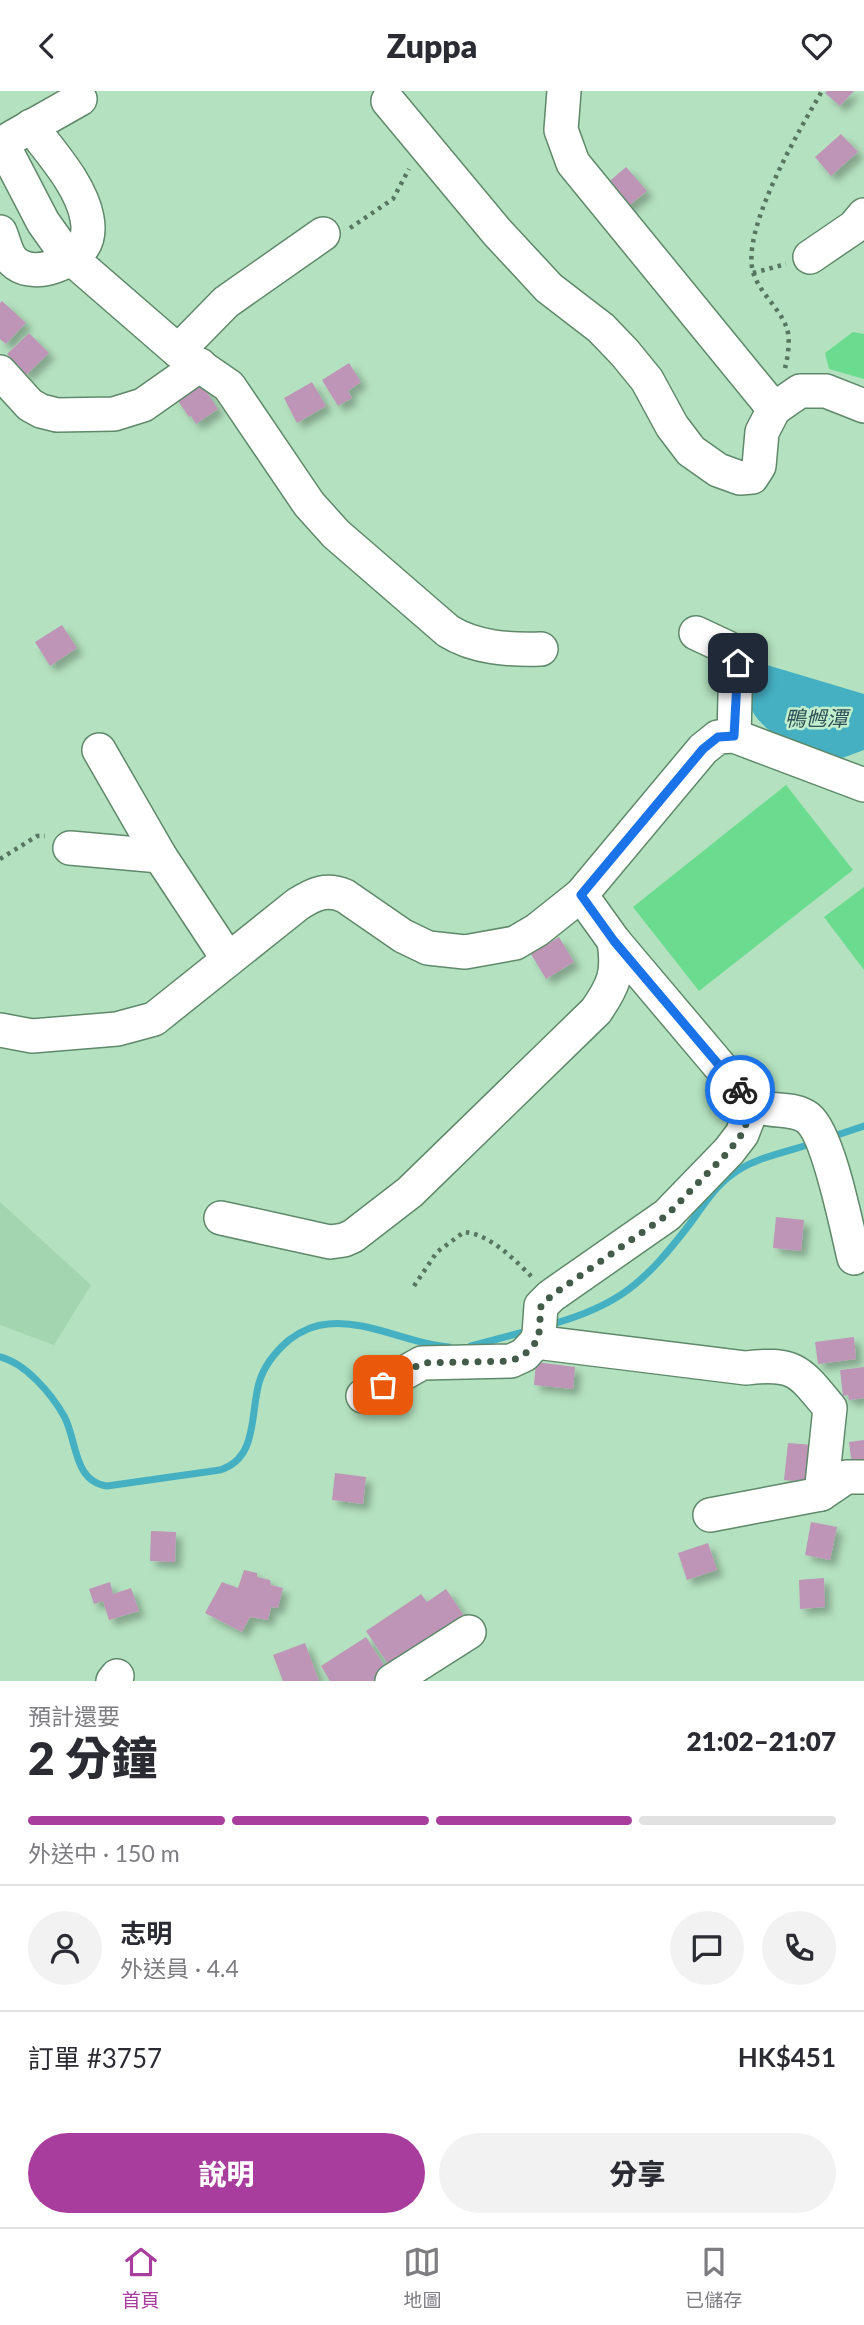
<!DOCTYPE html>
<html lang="zh-TW">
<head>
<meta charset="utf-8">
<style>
  body { margin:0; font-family:Lato,"Noto Sans TC",sans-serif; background:#f2f2f3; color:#2b2b33; height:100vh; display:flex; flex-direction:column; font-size:26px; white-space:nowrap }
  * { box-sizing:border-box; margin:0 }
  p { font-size:23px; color:#7c7c81 }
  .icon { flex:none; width:38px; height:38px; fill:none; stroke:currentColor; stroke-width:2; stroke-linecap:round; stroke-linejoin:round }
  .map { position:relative; height:1590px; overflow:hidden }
  .drawer { display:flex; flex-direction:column; background:#fff; flex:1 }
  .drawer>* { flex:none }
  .pin { position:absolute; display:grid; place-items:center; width:60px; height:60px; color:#fff; margin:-30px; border-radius:14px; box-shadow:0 4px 10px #0006 }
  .courier { position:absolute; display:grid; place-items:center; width:70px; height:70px; margin:-35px; border:5px solid #1a73e8; border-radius:50%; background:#fff; color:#222; box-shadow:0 2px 9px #0007 }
  .overview em { font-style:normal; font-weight:800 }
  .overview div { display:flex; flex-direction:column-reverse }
  .overview { display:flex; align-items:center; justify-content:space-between; height:119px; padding:0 28px }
  h1 { font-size:46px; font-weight:800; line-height:52px }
  .bar { display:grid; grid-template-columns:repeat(4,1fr); gap:10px 7px; align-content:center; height:84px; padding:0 28px }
  .bar i { height:9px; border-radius:5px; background:#e1e1e2 }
  .bar .on { background:#a83d9d }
  .bar p { grid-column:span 4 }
  .line { display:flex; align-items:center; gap:18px; padding:0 28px; border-top:2px solid #e1e1e2 }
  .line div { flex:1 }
  .round { display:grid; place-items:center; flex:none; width:74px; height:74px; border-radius:37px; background:#f2f2f3 }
  .action { display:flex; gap:14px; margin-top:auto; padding:14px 28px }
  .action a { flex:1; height:80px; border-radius:42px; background:#a83d9d; color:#fff; font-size:28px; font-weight:800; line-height:80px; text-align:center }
  .action a+a { background:#f2f2f3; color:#2b2b33 }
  header { display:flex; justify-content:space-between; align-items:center; height:91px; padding:0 28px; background:#fff; font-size:32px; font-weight:800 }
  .tabs { display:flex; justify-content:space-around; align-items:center; height:98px; border-top:2px solid #e1e1e2; background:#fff; font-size:19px; color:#7c7c81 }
  .tabs a { display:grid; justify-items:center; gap:4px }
  .tabs .on { color:#a83d9d }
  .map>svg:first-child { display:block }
</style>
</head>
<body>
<header><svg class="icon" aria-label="back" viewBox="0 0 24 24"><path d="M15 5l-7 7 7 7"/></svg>Zuppa<svg class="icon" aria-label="heart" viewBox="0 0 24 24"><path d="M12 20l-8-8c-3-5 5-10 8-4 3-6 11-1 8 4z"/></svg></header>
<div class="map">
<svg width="864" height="1590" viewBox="0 0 864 1590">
  <defs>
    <filter id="shadow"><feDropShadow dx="6" dy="6" stdDeviation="3.5" flood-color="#0004"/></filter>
  </defs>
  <rect width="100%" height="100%" fill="#b4e1bf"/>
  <polygon fill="#a3d6b0" points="0,1111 91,1194 54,1254 0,1234"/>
  <g fill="#6bdc8f">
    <polygon points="853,241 864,243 864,288 829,278 825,262"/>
    <polygon points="786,694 853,779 699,900 633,816"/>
    <polygon points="864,796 864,879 824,826"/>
  </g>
  <path fill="#46b0c3" d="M744 567 864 603V659L837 669C799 654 754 646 745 600 742 590 744 577 744 567Z"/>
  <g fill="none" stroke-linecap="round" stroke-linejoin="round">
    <g stroke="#46b0c3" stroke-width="7">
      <polyline points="831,1046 864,1035"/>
      <path d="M549 1234C619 1215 645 1191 689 1134 701 1118 713 1098 730 1085 752 1067 786 1061 814 1052"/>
      <polyline points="471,1255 531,1239"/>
      <path d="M0 1266C25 1272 51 1302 64 1325 77 1348 73 1391 107 1395L220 1379C258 1367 250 1324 259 1292 264 1274 275 1261 289 1249 301 1240 313 1234 328 1233 370 1229 408 1253 449 1256"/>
    </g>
  </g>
  <g fill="#be95b7" filter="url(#shadow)">
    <polygon points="827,0 854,0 840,15 825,2"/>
    <polygon points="841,43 858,61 831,85 815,66"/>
    <polygon points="626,76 647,100 625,118 605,94"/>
    <polygon points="2,210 26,232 6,253 0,248 0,212"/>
    <polygon points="29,242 49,262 26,284 7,263"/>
    <polygon points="349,272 361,291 348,300 352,307 338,315 322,289"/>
    <polygon points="198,288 218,318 196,333 191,325 189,326 174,304"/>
    <polygon points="312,291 326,315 297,332 284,307"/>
    <polygon points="62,534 77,557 50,575 35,551"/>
    <polygon points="559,846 574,871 546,888 531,863"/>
    <polygon points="776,1126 804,1129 801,1160 773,1157"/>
    <polygon points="854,1246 856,1268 818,1273 815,1251"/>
    <polygon points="536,1271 575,1276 573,1298 534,1294"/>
    <polygon points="864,1276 864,1307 849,1309 848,1304 843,1305 840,1279"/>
    <polygon points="864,1349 864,1380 853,1381 849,1351"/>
    <polygon points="788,1352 813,1354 805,1391 784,1389"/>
    <polygon points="335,1382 366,1386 363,1413 332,1409"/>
    <polygon points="811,1431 837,1436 830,1469 805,1464"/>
    <polygon points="151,1440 176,1441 175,1471 150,1470"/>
    <polygon points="708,1452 717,1479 687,1489 678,1462"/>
    <polygon points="244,1479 257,1482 257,1486 270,1489 271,1494 283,1497 278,1517 271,1516 268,1529 250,1526 242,1541 205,1522 222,1491 238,1497"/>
    <polygon points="824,1487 825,1516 800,1518 799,1489"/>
    <polygon points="110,1491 113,1503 131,1497 139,1520 109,1529 103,1510 94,1513 89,1498"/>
    <polygon points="446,1498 467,1529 392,1579 366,1540 421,1503 427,1511"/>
    <polygon points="366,1546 389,1582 374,1590 330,1590 321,1575"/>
    <polygon points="305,1552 319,1590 283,1590 273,1564"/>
  </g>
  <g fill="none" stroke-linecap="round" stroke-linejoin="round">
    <g stroke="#5f896a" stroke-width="36">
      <g id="minor">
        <polyline points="564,0 561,39 573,72 774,318"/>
        <polyline points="388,10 497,141 549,197 601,237 625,262 647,289 672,335 691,360 718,379 740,387 752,386 759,375 762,341 774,318 800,300 826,300 864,315"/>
        <polyline points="11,47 80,8"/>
        <path d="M2 52 43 131 65 162 178 260 229 295 309 413 336 443 448 540C475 557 509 559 541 558"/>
        <path d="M0 141C4 150 6 163 13 170 31 188 67 175 81 158 88 150 89 138 87 127 81 94 51 62 31 35"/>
        <polyline points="810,166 854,136 864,124"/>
        <polyline points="178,260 226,211 323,143"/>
        <polyline points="0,281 30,314 41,320 57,324 114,323 143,314 200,274"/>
        <polyline points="696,542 728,557 736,566 734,645"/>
        <polyline points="99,659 160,765 228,868"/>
        <polyline points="70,757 160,765"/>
        <path d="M581 804 614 850 750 1011C767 1024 791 1014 808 1027 829 1044 847 1138 854 1167"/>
        <path d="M0 939 32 945 117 938 154 928 298 813C314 803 326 797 345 805L403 845 428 857 465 861 515 852 537 839 581 804 703 658 718 646 734 645 864 694"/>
        <path d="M221 1127 330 1151 344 1149 353 1145 410 1101 596 920C614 894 619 882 614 850"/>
        <path d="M536 1251 746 1277C796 1271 800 1281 830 1317L821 1403"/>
        <polyline points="363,1305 422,1272 511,1270 524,1264 536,1251 539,1243 541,1215 551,1205 667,1124 729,1060 742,1043 749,1025 750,1011"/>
        <polyline points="710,1424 821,1403 846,1386 864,1386"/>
        <polyline points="113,1590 117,1585"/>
        <polyline points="392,1590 469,1541"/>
      </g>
    </g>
    <g stroke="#57755f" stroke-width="4.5" stroke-dasharray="3.5 5" stroke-linecap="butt">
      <polyline points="350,137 393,108 409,78"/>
      <polyline points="753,182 786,173"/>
      <path d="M785 277C788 266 791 246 786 235 779 217 761 203 754 184 738 142 800 38 822 0"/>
      <polyline points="0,768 37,745 45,745"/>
      <path d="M414 1195 437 1161 464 1141C490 1143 515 1169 533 1187"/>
    </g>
    <use href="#minor" stroke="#fff" stroke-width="33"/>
  </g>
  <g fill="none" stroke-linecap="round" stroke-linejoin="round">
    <polyline stroke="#425c49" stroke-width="7" stroke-dasharray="0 12.6" points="383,1294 422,1272 511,1270 524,1264 536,1251 539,1242 541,1215 551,1205 667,1124 729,1060 742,1043 749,1025 751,1011 740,999"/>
    <polyline stroke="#1a73e8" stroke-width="9" points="738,572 734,645 718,646 703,658 581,804 614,850 740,999"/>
  </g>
  <g text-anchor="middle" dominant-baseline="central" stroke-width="5" stroke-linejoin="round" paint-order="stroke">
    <g font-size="21" font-style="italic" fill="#305057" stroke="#c1eecc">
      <text x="816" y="626">鴨乸潭</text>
    </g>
  </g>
</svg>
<div class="pin" style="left:383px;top:1294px;background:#ea580c"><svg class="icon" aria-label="bag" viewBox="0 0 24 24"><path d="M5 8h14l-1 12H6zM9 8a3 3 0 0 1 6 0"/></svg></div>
<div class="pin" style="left:738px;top:572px;background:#1f2937"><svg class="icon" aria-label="home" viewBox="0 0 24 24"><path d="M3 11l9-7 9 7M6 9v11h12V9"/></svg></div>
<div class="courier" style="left:740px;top:999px"><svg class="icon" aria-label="bike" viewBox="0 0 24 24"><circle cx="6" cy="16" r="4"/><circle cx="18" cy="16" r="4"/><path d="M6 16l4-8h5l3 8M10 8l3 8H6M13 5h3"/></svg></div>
</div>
<section class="drawer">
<div class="overview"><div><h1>2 分鐘</h1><p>預計還要</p></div><em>21:02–21:07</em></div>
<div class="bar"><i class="on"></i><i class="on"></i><i class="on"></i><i></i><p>外送中 · 150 m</p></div>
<div class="line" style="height:126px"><a class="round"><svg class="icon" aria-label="person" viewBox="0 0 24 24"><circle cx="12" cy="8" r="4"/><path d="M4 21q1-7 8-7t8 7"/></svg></a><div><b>志明</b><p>外送員 · 4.4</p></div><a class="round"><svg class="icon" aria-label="chat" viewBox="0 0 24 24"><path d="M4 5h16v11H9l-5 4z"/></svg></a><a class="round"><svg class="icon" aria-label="phone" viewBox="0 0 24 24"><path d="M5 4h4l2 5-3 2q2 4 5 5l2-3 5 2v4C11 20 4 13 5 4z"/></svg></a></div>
<div class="line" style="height:91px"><div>訂單 #3757</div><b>HK$451</b></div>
<div class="action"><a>說明</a><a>分享</a></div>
</section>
<nav class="tabs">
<a class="on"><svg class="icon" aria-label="home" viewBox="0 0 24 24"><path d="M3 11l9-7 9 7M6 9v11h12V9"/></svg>首頁</a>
<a><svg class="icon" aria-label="map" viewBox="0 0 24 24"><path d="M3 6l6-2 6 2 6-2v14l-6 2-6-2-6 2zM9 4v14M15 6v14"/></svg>地圖</a>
<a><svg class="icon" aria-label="saved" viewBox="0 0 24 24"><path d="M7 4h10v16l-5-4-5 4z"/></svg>已儲存</a>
</nav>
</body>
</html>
